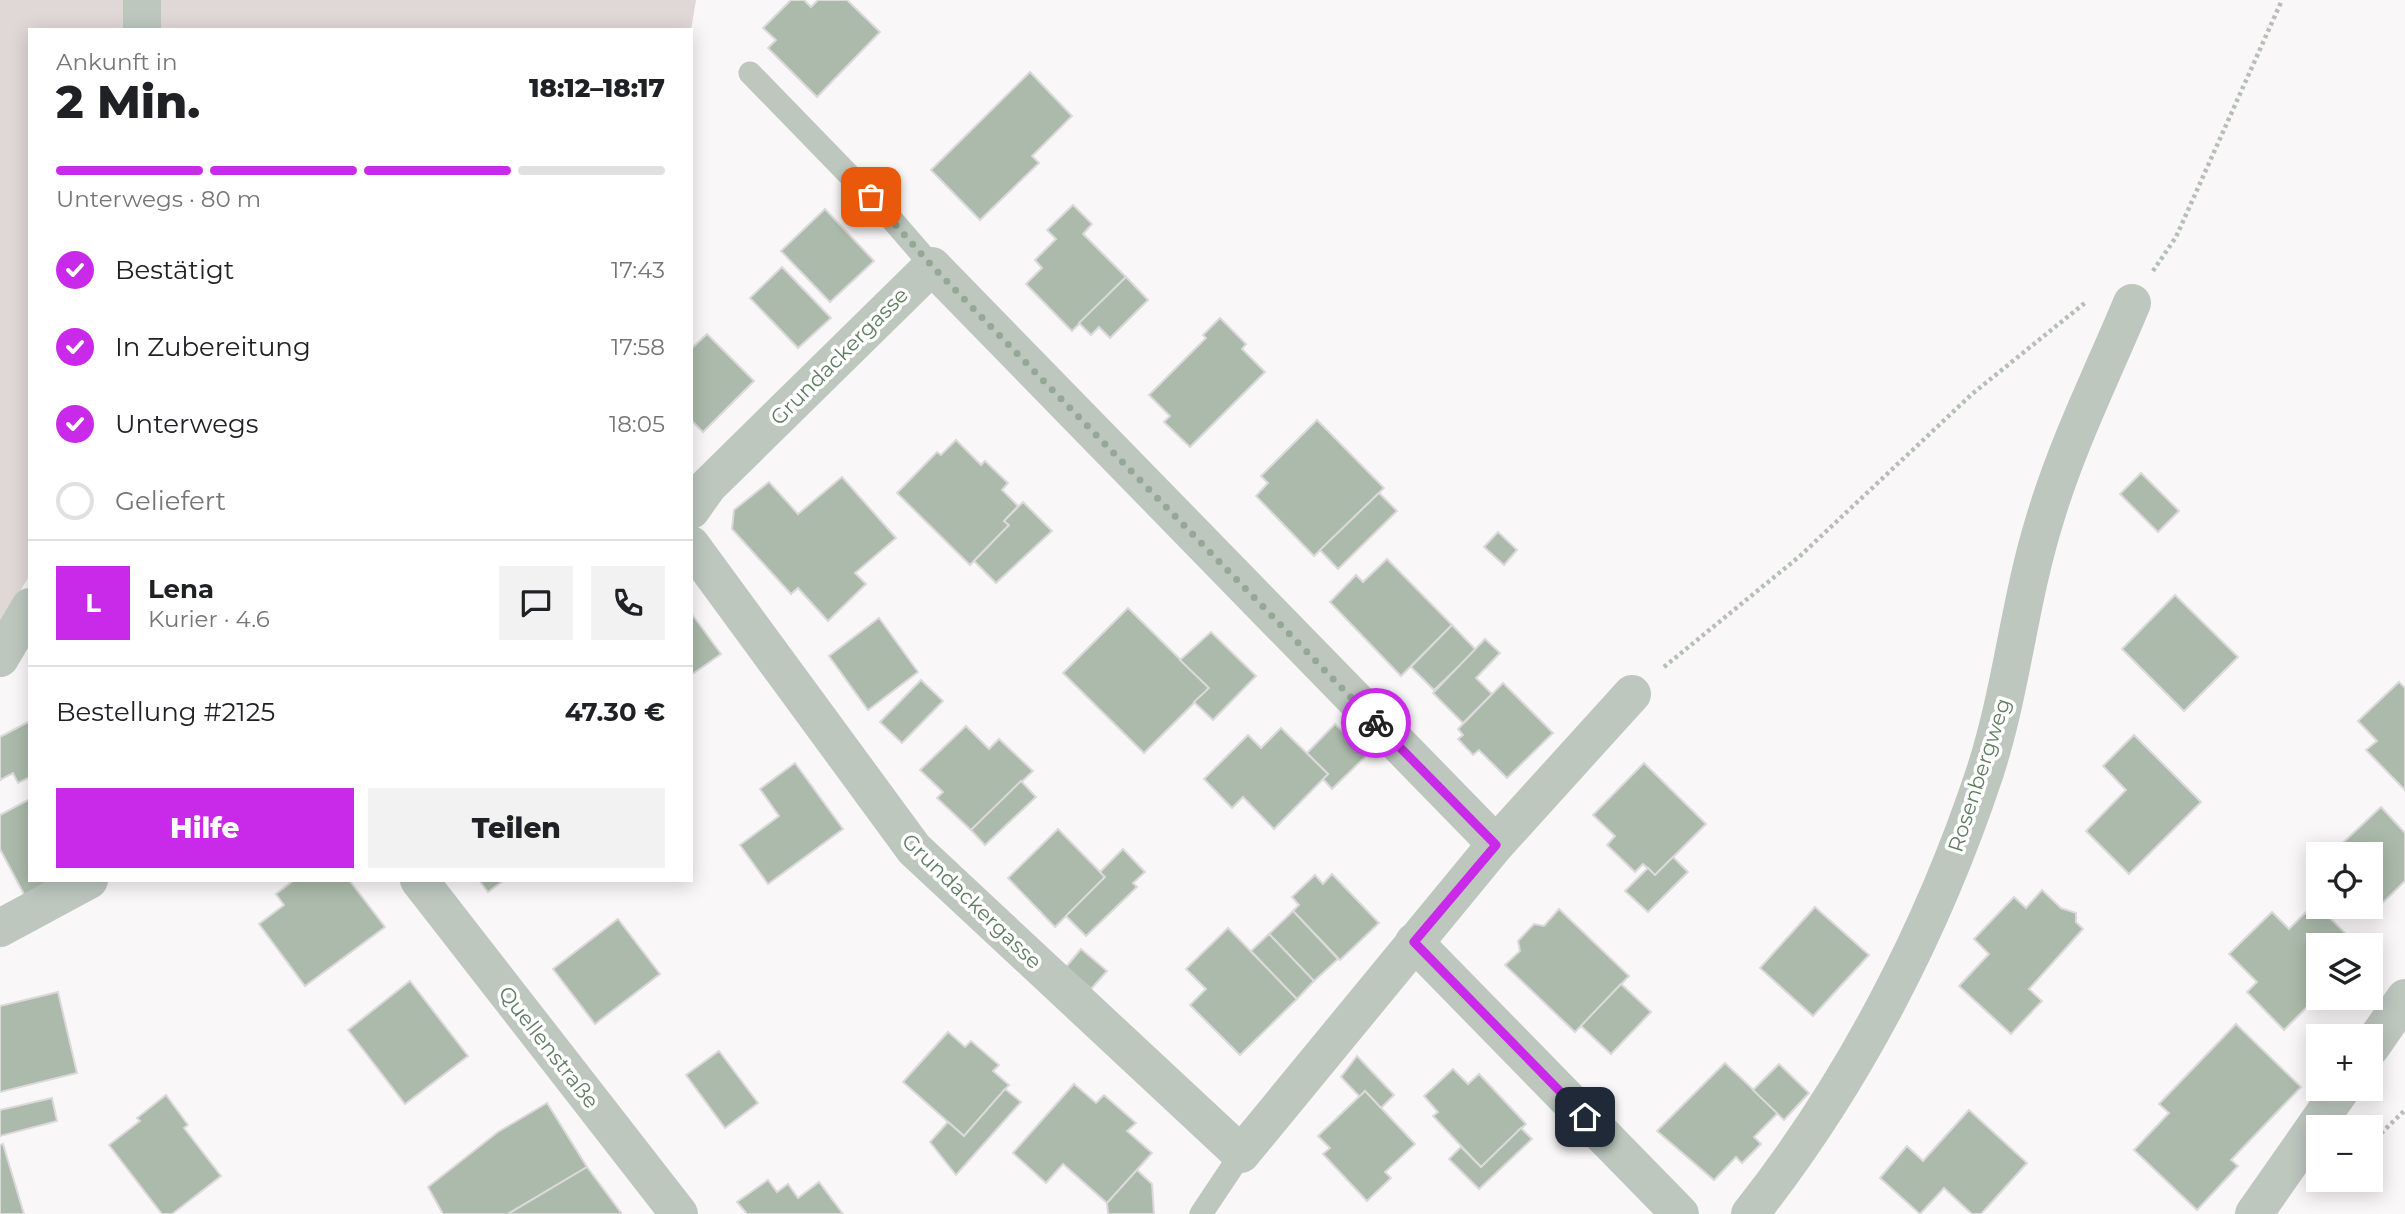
<!DOCTYPE html>
<html lang="de">
<head>
<meta charset="utf-8">
<style>
  body { margin:0; font-family:Montserrat,sans-serif; background:#f2f2f2; color:#202124; height:100vh; display:flex; flex-direction:column; font-size:26px; white-space:nowrap }
  * { box-sizing:border-box; margin:0 }
  p { font-size:23px; color:#757577 }
  .icon { flex:none; width:38px; height:38px; fill:none; stroke:currentColor; stroke-width:2; stroke-linecap:round; stroke-linejoin:round }
  .map { position:relative; flex:1; overflow:hidden }
  .sheet { position:absolute; left:28px; top:28px; width:665px; height:854px; display:flex; flex-direction:column; background:#fff; border-radius:0px; box-shadow:0 4px 18px #0003 }
  .sheet>* { flex:none }
  .buttons { position:absolute; left:2306px; top:842px; display:grid; gap:14px }
  .buttons a { display:grid; place-items:center; width:77px; height:77px; border-radius:0px; background:#fff; box-shadow:0 4px 18px #0003; font-size:35px }
  .pin { position:absolute; display:grid; place-items:center; width:60px; height:60px; color:#fff; margin:-30px; border-radius:14px; box-shadow:0 4px 10px #0006 }
  .courier { position:absolute; display:grid; place-items:center; width:70px; height:70px; margin:-35px; border:5px solid #c929e8; border-radius:50%; background:#fff; color:#222; box-shadow:0 2px 9px #0007 }
  .overview em { font-style:normal; font-weight:800 }
  .overview div { display:flex; flex-direction:column-reverse }
  .overview { display:flex; align-items:center; justify-content:space-between; height:119px; padding:0 28px }
  h1 { font-size:46px; font-weight:800; line-height:52px }
  .bar { display:grid; grid-template-columns:repeat(4,1fr); gap:10px 7px; align-content:center; height:84px; padding:0 28px }
  .bar i { height:9px; border-radius:5px; background:#e0e0e0 }
  .bar .current { background:#c929e8 }
  .bar p { grid-column:span 4 }
  .line { display:flex; align-items:center; gap:18px; padding:0 28px; border-top:2px solid #e0e0e0 }
  .line div { flex:1 }
  .round { display:grid; place-items:center; flex:none; width:74px; height:74px; border-radius:0px; background:#f2f2f2 }
  ol { padding:0 28px; list-style:none }
  li { display:flex; align-items:center; gap:21px; height:77px }
  li p { margin-inline-start:auto }
  li .icon { padding:7px; border-radius:50%; background:#c929e8; color:#fff; stroke-width:4 }
  li:last-child { color:#757577 }
  li i { width:38px; height:38px; border:4px solid #e0e0e0; border-radius:50% }
  .action { display:flex; gap:14px; margin-top:auto; padding:14px 28px }
  .action a { flex:1; height:80px; border-radius:0px; background:#c929e8; color:#fff; font-size:28px; font-weight:800; line-height:80px; text-align:center }
  .action a+a { background:#f2f2f2; color:#202124 }
  .map>svg:first-child { display:block }
</style>
</head>
<body>
<div class="map">
<svg width="2405" height="1214" viewBox="0 0 2405 1214">
  <rect width="100%" height="100%" fill="#faf7f8"/>
  <polygon fill="#dfd8d6" points="0,0 696,0 691,30 30,30 30,575 0,624"/>
  <g fill="#abbaab" stroke="#dbd9da" stroke-width="2">
    <polygon points="791,0 804,0 811,7 818,0 847,0 880,32 817,97 768,48 776,40 763,28"/>
    <polygon points="1030,72 1072,116 1032,156 1039,163 980,220 931,170"/>
    <polygon points="1073,205 1092,224 1083,234 1126,277 1072,331 1026,284 1042,268 1035,260 1056,239 1047,230"/>
    <polygon points="825,209 874,261 830,302 781,251"/>
    <polygon points="782,267 831,318 798,348 750,298"/>
    <polygon points="1126,277 1148,300 1110,338 1099,327 1091,335 1079,323"/>
    <polygon points="1220,318 1246,344 1242,349 1265,372 1190,447 1164,422 1170,416 1149,395 1206,338 1203,335"/>
    <polygon points="707,334 754,381 703,432 691,420 691,349"/>
    <polygon points="1317,420 1384,488 1314,556 1256,496 1268,483 1261,476"/>
    <polygon points="956,440 981,465 985,461 1008,483 1002,490 1018,506 1004,521 1009,525 970,565 897,493 937,452 941,455"/>
    <polygon points="2141,473 2179,511 2158,532 2120,494"/>
    <polygon points="842,477 896,538 855,573 866,584 828,621 798,588 791,594 732,529 734,510 769,482 798,514"/>
    <polygon points="1379,493 1397,511 1338,569 1320,550"/>
    <polygon points="1023,502 1052,531 996,583 974,561 1009,525 1004,521"/>
    <polygon points="1498,532 1517,550 1504,565 1484,547"/>
    <polygon points="1387,559 1452,625 1401,676 1330,602 1356,575 1363,582"/>
    <polygon points="2175,595 2238,657 2184,711 2122,649"/>
    <polygon points="1128,608 1209,688 1144,753 1063,673"/>
    <polygon points="691,613 721,654 691,675"/>
    <polygon points="879,618 918,672 868,710 829,656"/>
    <polygon points="1452,625 1476,650 1434,690 1411,667"/>
    <polygon points="1211,632 1256,676 1213,720 1194,702 1209,688 1180,660"/>
    <polygon points="1485,639 1500,653 1476,678 1492,694 1463,723 1433,693"/>
    <polygon points="921,680 943,701 902,743 880,722"/>
    <polygon points="2399,682 2405,688 2405,790 2366,750 2377,741 2358,721"/>
    <polygon points="1503,683 1553,733 1507,778 1479,750 1473,755 1458,739 1463,735 1458,729"/>
    <polygon points="30,721 30,777 18,783 13,773 0,780 0,737"/>
    <polygon points="1335,724 1367,755 1332,789 1323,779 1328,774 1307,753"/>
    <polygon points="966,726 989,749 999,739 1033,771 971,830 937,798 943,792 920,770"/>
    <polygon points="1281,728 1328,774 1274,829 1243,797 1232,808 1204,779 1248,735 1261,748"/>
    <polygon points="2134,735 2201,802 2129,874 2086,831 2126,790 2103,766"/>
    <polygon points="795,763 843,829 768,884 740,845 779,816 760,789"/>
    <polygon points="1644,763 1706,824 1655,875 1643,864 1635,872 1607,845 1615,836 1593,815"/>
    <polygon points="1021,781 1036,797 985,845 971,830"/>
    <polygon points="30,799 30,880 55,880 25,896 0,849 0,815"/>
    <polygon points="2381,807 2405,833 2405,881 2369,916 2360,906 2371,906 2371,854 2331,854"/>
    <polygon points="1058,829 1105,877 1055,927 1008,878"/>
    <polygon points="1123,849 1145,872 1133,883 1137,887 1086,936 1066,916 1105,877 1100,872"/>
    <polygon points="1673,857 1688,872 1648,912 1625,891 1648,868 1655,875"/>
    <polygon points="1332,874 1379,923 1340,960 1293,911 1299,905 1292,897 1315,875 1323,884"/>
    <polygon points="294,880 349,880 385,927 305,986 259,924 284,905 276,894"/>
    <polygon points="479,880 504,880 488,892"/>
    <polygon points="2042,890 2061,908 2076,913 2076,922 2083,929 2029,989 2042,1001 2011,1034 1959,986 1989,954 1974,939 2014,897 2026,908"/>
    <polygon points="2315,903 2357,945 2319,945 2319,995 2284,1030 2247,992 2257,982 2229,954 2272,912 2289,929"/>
    <polygon points="1815,907 1869,955 1813,1016 1760,968"/>
    <polygon points="1559,909 1629,976 1575,1032 1505,965 1520,951 1518,941 1534,924 1544,926"/>
    <polygon points="1293,911 1338,959 1314,981 1269,934"/>
    <polygon points="618,919 660,974 595,1024 553,969"/>
    <polygon points="1228,928 1297,999 1240,1055 1190,1005 1206,989 1186,969"/>
    <polygon points="1269,934 1314,981 1297,999 1251,951"/>
    <polygon points="1081,949 1107,971 1091,989 1066,967"/>
    <polygon points="410,981 468,1056 405,1104 348,1030"/>
    <polygon points="1621,984 1651,1012 1611,1054 1581,1026"/>
    <polygon points="58,992 77,1073 0,1092 0,1006"/>
    <polygon points="2236,1024 2301,1087 2231,1160 2238,1166 2197,1210 2134,1150 2169,1113 2159,1104"/>
    <polygon points="948,1032 965,1047 971,1041 999,1065 993,1071 1009,1085 964,1136 903,1082"/>
    <polygon points="719,1051 758,1103 725,1128 686,1075"/>
    <polygon points="1357,1056 1394,1095 1381,1108 1365,1091 1360,1097 1341,1077"/>
    <polygon points="1725,1063 1778,1113 1754,1137 1761,1144 1742,1163 1736,1157 1714,1180 1657,1131"/>
    <polygon points="1779,1064 1809,1093 1784,1120 1753,1090"/>
    <polygon points="1453,1069 1468,1084 1479,1074 1526,1124 1481,1167 1433,1116 1438,1112 1424,1096"/>
    <polygon points="1074,1084 1096,1103 1104,1095 1136,1123 1127,1131 1152,1153 1107,1203 1063,1164 1046,1183 1013,1153"/>
    <polygon points="1005,1089 1021,1102 956,1175 930,1142 948,1122 964,1136"/>
    <polygon points="1365,1091 1415,1144 1385,1172 1391,1178 1367,1201 1323,1154 1330,1148 1318,1136"/>
    <polygon points="166,1095 188,1125 184,1128 221,1176 172,1214 162,1214 109,1145 140,1121 137,1118"/>
    <polygon points="52,1098 57,1121 0,1136 0,1110"/>
    <polygon points="547,1103 587,1167 508,1214 443,1214 428,1187 498,1132"/>
    <polygon points="1969,1110 2027,1163 1981,1214 1972,1214 1944,1188 1920,1214 1880,1178 1907,1146 1923,1161"/>
    <polygon points="1521,1128 1532,1139 1479,1189 1449,1159 1461,1147 1481,1167"/>
    <polygon points="3,1144 24,1214 0,1214 0,1145"/>
    <polygon points="587,1167 622,1214 508,1214"/>
    <polygon points="1137,1170 1152,1184 1154,1214 1108,1214 1107,1203"/>
    <polygon points="768,1180 777,1192 788,1184 798,1198 819,1182 843,1214 747,1214 737,1202"/>
  </g>
  <g fill="none" stroke-linecap="round" stroke-linejoin="round">
    <g stroke="#b6beb7" stroke-width="4.5" stroke-dasharray="3.5 3.5" stroke-linecap="butt">
      <polyline points="2153,271 2176,237 2282,0"/>
      <polyline points="1664,667 1800,556 1972,394 2086,302"/>
      <polyline points="2371,1143 2405,1110"/>
    </g>
    <g stroke="#bdc7be" stroke-width="23">
      <polyline points="750,73 888,215 932,266"/>
      <polyline points="1201,1214 1241,1154"/>
    </g>
    <g stroke="#bdc7be" stroke-width="38">
      <polyline points="142,30 142,0"/>
      <polyline points="691,510 708,486 932,266 1496,844"/>
      <polyline points="691,545 914,849 1241,1154 1496,844 1632,694"/>
      <polyline points="0,658 30,607"/>
      <polyline points="419,880 679,1214"/>
      <polyline points="0,928 89,880"/>
      <polyline points="1414,942 1680,1214"/>
      <polyline points="2371,1047 2405,998"/>
      <path d="M1750 1214C1853 1084 1933 929 1985 772 2012 689 2019 602 2045 519 2067 445 2102 375 2132 303"/>
      <polyline points="2254,1214 2342,1088"/>
    </g>
  </g>
  <g fill="none" stroke-linecap="round" stroke-linejoin="round">
    <polyline stroke="#95a895" stroke-width="7" stroke-dasharray="0 12.6" points="871,197 932,266 1376,723"/>
    <polyline stroke="#c929e8" stroke-width="9" points="1376,723 1496,845 1414,942 1585,1117"/>
  </g>
  <g text-anchor="middle" dominant-baseline="central" stroke-width="7" stroke-linejoin="round" paint-order="stroke">
    <g font-size="21" fill="#5f7d60" stroke="#fff">
      <text transform="translate(839 356) rotate(-45)">Grundackergasse</text>
      <text transform="translate(1979 775) rotate(-72)">Rosenbergweg</text>
      <text transform="translate(972 901) rotate(44)">Grundackergasse</text>
      <text transform="translate(549 1047) rotate(52)">Quellenstraße</text>
    </g>
  </g>
</svg>
<div class="buttons">
<a><svg class="icon" aria-label="locate" viewBox="0 0 24 24"><circle cx="12" cy="12" r="6"/><path d="M12 2v4M12 18v4M2 12h4M18 12h4"/></svg></a>
<a><svg class="icon" aria-label="layers" viewBox="0 0 24 24"><path d="M12 4l9 5-9 5-9-5zM3 14l9 5 9-5"/></svg></a>
<a>+</a>
<a>−</a>
</div>
<div class="pin" style="left:871px;top:197px;background:#ea580c"><svg class="icon" aria-label="bag" viewBox="0 0 24 24"><path d="M5 8h14l-1 12H6zM9 8a3 3 0 0 1 6 0"/></svg></div>
<div class="pin" style="left:1585px;top:1117px;background:#1f2937"><svg class="icon" aria-label="home" viewBox="0 0 24 24"><path d="M3 11l9-7 9 7M6 9v11h12V9"/></svg></div>
<div class="courier" style="left:1376px;top:723px"><svg class="icon" aria-label="bike" viewBox="0 0 24 24"><circle cx="6" cy="16" r="4"/><circle cx="18" cy="16" r="4"/><path d="M6 16l4-8h5l3 8M10 8l3 8H6M13 5h3"/></svg></div>
<section class="sheet">
<div class="overview"><div><h1>2 Min.</h1><p>Ankunft in</p></div><em>18:12–18:17</em></div>
<div class="bar"><i class="current"></i><i class="current"></i><i class="current"></i><i></i><p>Unterwegs · 80 m</p></div>
<ol>
<li><svg class="icon" aria-label="check" viewBox="0 0 24 24"><path d="M5 12l5 5 9-10"/></svg>Bestätigt<p>17:43</p></li>
<li><svg class="icon" aria-label="check" viewBox="0 0 24 24"><path d="M5 12l5 5 9-10"/></svg>In Zubereitung<p>17:58</p></li>
<li><svg class="icon" aria-label="check" viewBox="0 0 24 24"><path d="M5 12l5 5 9-10"/></svg>Unterwegs<p>18:05</p></li>
<li><i></i>Geliefert</li>
</ol>
<div class="line" style="height:126px"><b class="round" style="background:#c929e8;color:#fff">L</b><div><b>Lena</b><p>Kurier · 4.6</p></div><a class="round"><svg class="icon" aria-label="chat" viewBox="0 0 24 24"><path d="M4 5h16v11H9l-5 4z"/></svg></a><a class="round"><svg class="icon" aria-label="phone" viewBox="0 0 24 24"><path d="M5 4h4l2 5-3 2q2 4 5 5l2-3 5 2v4C11 20 4 13 5 4z"/></svg></a></div>
<div class="line" style="height:91px"><div>Bestellung #2125</div><b>47.30 €</b></div>
<div class="action"><a>Hilfe</a><a>Teilen</a></div>
</section>
</div>
</body>
</html>
